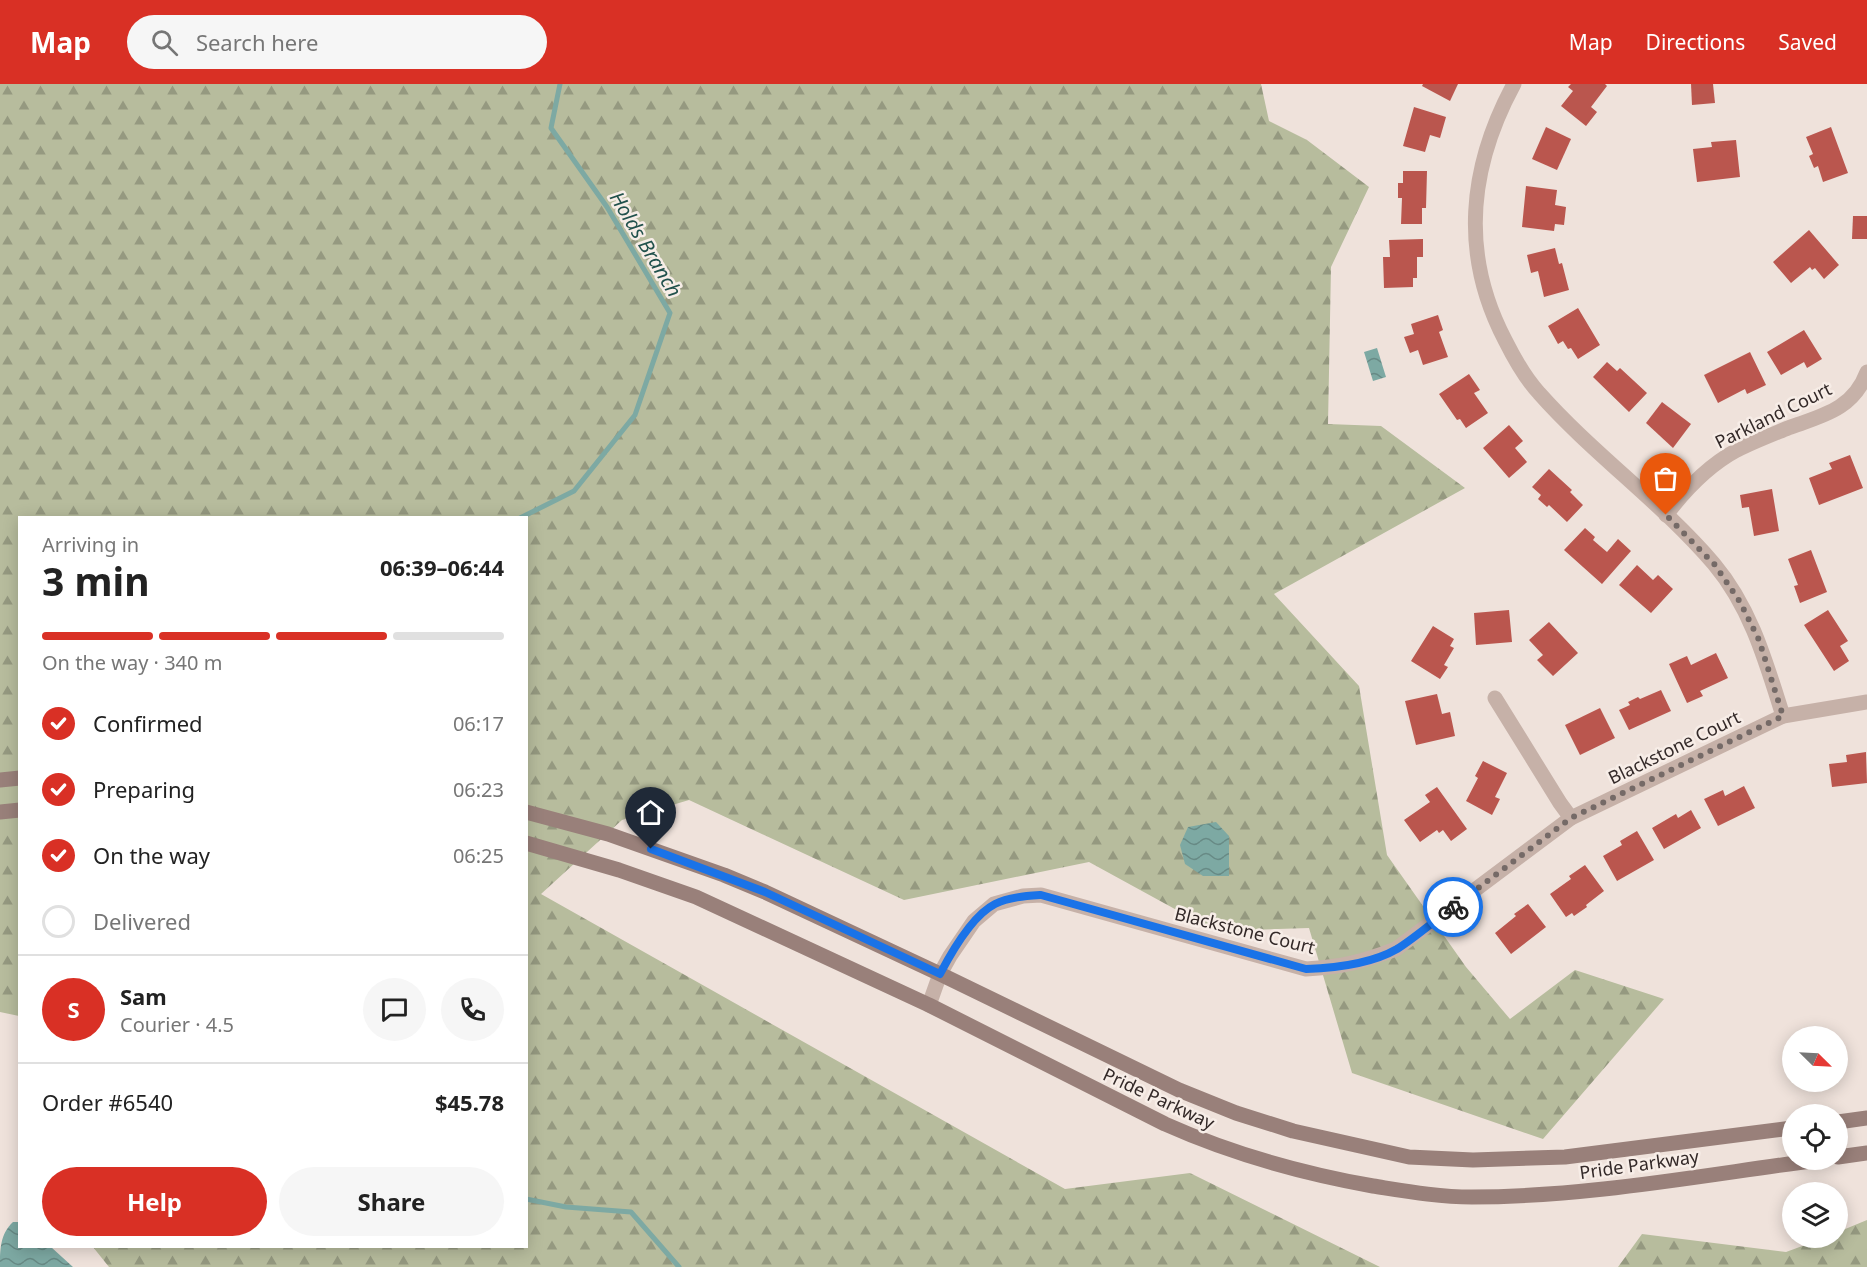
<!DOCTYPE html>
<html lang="en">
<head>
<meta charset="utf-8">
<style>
  body { margin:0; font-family:"Noto Sans",sans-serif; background:#f6f6f6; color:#222; height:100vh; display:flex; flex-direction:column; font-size:22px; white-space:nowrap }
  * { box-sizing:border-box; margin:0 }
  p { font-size:20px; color:#767676 }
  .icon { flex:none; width:33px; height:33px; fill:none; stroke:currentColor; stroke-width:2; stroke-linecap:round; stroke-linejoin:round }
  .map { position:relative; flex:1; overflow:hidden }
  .drawer { position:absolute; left:18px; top:432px; width:510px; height:732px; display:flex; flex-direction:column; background:#fff; border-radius:0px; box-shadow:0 3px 15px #0003 }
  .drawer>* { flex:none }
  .needle { width:39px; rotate:114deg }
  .buttons { position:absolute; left:1782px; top:942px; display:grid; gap:12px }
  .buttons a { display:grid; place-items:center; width:66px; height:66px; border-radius:50%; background:#fff; box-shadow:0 3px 15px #0003; font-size:30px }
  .pin { position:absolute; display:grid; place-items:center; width:51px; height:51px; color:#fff; margin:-62px -26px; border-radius:50% 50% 50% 0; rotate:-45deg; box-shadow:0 0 6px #0007 }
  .pin .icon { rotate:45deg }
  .courier { position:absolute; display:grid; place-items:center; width:60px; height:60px; margin:-30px; border:4px solid #1a73e8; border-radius:50%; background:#fff; color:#222; box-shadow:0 2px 8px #0007 }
  .summary em { font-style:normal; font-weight:700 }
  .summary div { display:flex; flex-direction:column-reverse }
  .summary { display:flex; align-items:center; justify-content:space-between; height:102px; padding:0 24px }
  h1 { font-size:39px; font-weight:700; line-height:45px }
  .bar { display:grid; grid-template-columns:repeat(4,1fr); gap:9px 6px; align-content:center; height:72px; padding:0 24px }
  .bar i { height:8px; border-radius:4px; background:#e0e0e0 }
  .bar .current { background:#d93025 }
  .bar p { grid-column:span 4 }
  .line { display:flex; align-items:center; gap:15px; padding:0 24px; border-top:2px solid #e0e0e0 }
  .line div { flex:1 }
  .round { display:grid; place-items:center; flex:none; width:63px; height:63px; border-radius:32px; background:#f6f6f6 }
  ol { padding:0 24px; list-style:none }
  li { display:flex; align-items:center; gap:18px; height:66px }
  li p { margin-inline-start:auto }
  li .icon { padding:6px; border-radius:50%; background:#d93025; color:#fff; stroke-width:4 }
  li:last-child { color:#767676 }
  li i { width:33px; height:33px; border:3px solid #e0e0e0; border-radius:50% }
  .cta { display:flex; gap:12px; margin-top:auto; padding:12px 24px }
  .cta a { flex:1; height:69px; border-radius:36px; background:#d93025; color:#fff; font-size:24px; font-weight:700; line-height:69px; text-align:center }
  .cta a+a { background:#f6f6f6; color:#222 }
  header { display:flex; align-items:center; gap:36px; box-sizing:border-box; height:84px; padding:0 30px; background:#d93025; color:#fff }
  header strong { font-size:28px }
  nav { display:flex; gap:33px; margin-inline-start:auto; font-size:21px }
  .search { width:420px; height:54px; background:#f6f6f6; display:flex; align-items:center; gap:15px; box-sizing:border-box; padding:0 21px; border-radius:33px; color:#767676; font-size:22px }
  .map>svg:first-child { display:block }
</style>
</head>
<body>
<header>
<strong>Map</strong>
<div class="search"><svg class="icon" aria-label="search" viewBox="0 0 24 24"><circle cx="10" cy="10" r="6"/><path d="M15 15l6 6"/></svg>Search here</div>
<nav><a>Map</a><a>Directions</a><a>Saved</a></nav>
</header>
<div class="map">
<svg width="1867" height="1183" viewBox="0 0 1867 1183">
  <defs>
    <pattern id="forest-firs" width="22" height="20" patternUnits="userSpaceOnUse" patternTransform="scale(1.5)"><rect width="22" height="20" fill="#b7bc9d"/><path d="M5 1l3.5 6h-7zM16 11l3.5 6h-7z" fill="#959980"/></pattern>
    <pattern id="water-waves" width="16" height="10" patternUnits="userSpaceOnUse" patternTransform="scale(1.5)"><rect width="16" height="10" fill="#7da9a3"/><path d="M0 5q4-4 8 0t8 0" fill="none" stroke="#678a85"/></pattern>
  </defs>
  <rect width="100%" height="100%" fill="#efe2db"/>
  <g fill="url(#forest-firs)">
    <polygon points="0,0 1261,0 1269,37 1307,56 1369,103 1331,183 1328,340 1381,342 1465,404 1274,510 1359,602 1387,771 1466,883 1510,935 1575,886 1664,915 1543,1055 1352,989 1309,844 1215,847 1089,778 904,816 689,716 622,736 541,810 1065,1105 1190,1089 1380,1183 109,1183 93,1163 526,1162 526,434 20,434 19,932 0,928"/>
    <polygon points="1867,1136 1867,1183 1618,1183 1642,1150 1786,1168 1824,1154 1838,1154 1838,1148"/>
  </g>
  <g fill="url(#water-waves)">
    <polygon points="1377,264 1386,293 1373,297 1364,268"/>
    <polygon points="1216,738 1229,752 1229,792 1203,792 1185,780 1180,761 1188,743"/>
    <path d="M13 1138H19L20 1162 51 1163 73 1183H0C0 1166 0 1150 13 1138Z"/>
  </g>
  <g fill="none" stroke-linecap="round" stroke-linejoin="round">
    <g stroke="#7da9a3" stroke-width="5">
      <polyline points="520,434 574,407 635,331 670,229 607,123 551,44 560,0"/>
      <polyline points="526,1115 566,1123 631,1128 679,1183"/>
    </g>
  </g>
  <g fill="#ba564e">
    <polygon points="1423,0 1458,0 1450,17 1422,2"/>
    <polygon points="1571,0 1605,0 1607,2 1591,23 1597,28 1586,42 1561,22 1573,7 1568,3"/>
    <polygon points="1691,0 1713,0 1715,19 1692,21"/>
    <polygon points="1414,23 1446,33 1440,54 1430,51 1425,68 1403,62"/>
    <polygon points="1546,43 1571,55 1557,86 1532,75"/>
    <polygon points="1831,43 1848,89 1823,98 1818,82 1814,84 1809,72 1813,70 1806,53"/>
    <polygon points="1736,56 1740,93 1697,98 1693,65 1712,63 1711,58"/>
    <polygon points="1403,87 1427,87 1426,124 1422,124 1422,140 1401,140 1402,114 1398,114 1398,99 1403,99"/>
    <polygon points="1526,102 1557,106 1555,121 1566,123 1564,141 1555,140 1554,147 1522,143"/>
    <polygon points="1853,132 1867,132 1867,155 1852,155"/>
    <polygon points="1809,146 1839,181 1824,195 1815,184 1812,186 1810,183 1791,199 1773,178"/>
    <polygon points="1423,155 1423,173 1417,173 1417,194 1413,194 1413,203 1384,204 1383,173 1390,173 1389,156"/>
    <polygon points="1555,164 1559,180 1562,179 1569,206 1544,213 1538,187 1531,189 1527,171"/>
    <polygon points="1578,224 1600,261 1578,275 1571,264 1568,265 1563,257 1558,260 1548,242"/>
    <polygon points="1438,231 1443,246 1439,248 1448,273 1423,281 1418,266 1410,269 1404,253 1414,250 1411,240"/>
    <polygon points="1804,246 1822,275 1807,284 1804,278 1781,291 1767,268"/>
    <polygon points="1750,268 1766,301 1747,310 1745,305 1718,319 1704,291"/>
    <polygon points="1607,278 1617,287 1620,284 1647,309 1629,328 1593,293"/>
    <polygon points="1469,290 1480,306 1474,309 1488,329 1466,344 1460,335 1457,336 1439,310"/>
    <polygon points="1662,318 1691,340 1673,364 1646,339"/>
    <polygon points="1509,341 1523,357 1515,364 1527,378 1509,394 1483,364"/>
    <polygon points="1850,371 1863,404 1819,421 1809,394 1832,385 1829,379"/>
    <polygon points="1549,385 1572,406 1570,408 1583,421 1567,438 1549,421 1547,423 1538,415 1541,411 1532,403"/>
    <polygon points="1772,405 1779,447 1754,452 1749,423 1742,424 1740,411"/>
    <polygon points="1585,444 1595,453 1593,456 1607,468 1618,455 1631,467 1602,500 1564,466"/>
    <polygon points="1811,466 1827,508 1800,519 1794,502 1798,501 1788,475"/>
    <polygon points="1637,481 1653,496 1658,491 1673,505 1651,529 1619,501"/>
    <polygon points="1509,526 1512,558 1476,561 1474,529"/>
    <polygon points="1828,526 1848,557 1840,562 1849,577 1834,587 1804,541"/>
    <polygon points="1549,538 1578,569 1553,592 1537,576 1543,571 1529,556"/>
    <polygon points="1433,542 1454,555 1450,562 1454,564 1444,581 1448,583 1440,595 1411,577"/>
    <polygon points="1716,569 1728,594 1700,607 1703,612 1687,619 1669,580 1687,572 1691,581"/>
    <polygon points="1661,606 1671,627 1629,646 1619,626 1630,621 1628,618 1638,613 1640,615"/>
    <polygon points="1437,610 1442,630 1450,628 1455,652 1416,661 1405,617"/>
    <polygon points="1600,624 1615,654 1580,671 1565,641"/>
    <polygon points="1866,668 1867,699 1832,703 1829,680 1847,678 1846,671"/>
    <polygon points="1483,677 1507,689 1495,713 1500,715 1492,731 1466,717 1478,694 1475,692"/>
    <polygon points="1744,702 1755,724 1718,742 1704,715 1723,706 1725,712"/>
    <polygon points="1437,703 1467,745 1451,757 1443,746 1439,749 1437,746 1420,758 1404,736 1430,718 1425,711"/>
    <polygon points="1691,726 1701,744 1664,765 1652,744 1676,730 1678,734"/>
    <polygon points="1637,747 1654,776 1617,797 1603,772 1622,761 1620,757"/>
    <polygon points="1585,781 1604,807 1586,821 1587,823 1574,832 1572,829 1566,833 1550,810 1571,795 1569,792"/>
    <polygon points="1528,820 1546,843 1511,870 1495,849 1516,832 1514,830"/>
  </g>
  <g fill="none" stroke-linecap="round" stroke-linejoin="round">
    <g stroke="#c6b1a8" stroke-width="15">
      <path d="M1514 0C1469 83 1460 170 1505 256 1514 274 1525 294 1539 309 1593 370 1661 418 1714 480 1751 524 1766 578 1783 632"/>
      <path d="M1666 431C1685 406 1709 381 1737 366 1753 358 1771 351 1788 344 1821 332 1853 326 1867 288"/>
      <polyline points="1495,614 1560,719 1571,734"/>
      <path d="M929 921 940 890 950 872 974 837 994 820 1023 812 1041 811 1306 885C1342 883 1362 878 1396 865L1571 734 1783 632 1867 618"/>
    </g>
    <g stroke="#99807a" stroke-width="15">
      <polyline points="0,696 20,694"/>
      <polyline points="0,728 20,726"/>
      <polyline points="526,728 608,750 724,791 765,808 940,890 1179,1006 1236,1029 1293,1047 1409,1073 1473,1076 1565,1073 1792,1044"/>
      <path d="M526 759 619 786 696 813 929 921 1165 1040C1232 1070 1300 1089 1373 1102 1405 1107 1438 1113 1472 1113 1588 1113 1703 1091 1818 1076"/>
      <polyline points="1838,1038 1867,1034"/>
      <polyline points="1838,1073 1867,1069"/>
    </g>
  </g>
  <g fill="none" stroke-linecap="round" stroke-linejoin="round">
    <polyline stroke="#756a67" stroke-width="6" stroke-dasharray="0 10.8" points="1453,823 1571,734 1783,632 1759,556 1740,518 1715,481 1666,431"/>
    <path stroke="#1a73e8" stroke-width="8" d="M651 765 765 808 940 890C951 869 973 831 995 820 1009 813 1026 812 1041 811L1306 885C1335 884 1371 880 1397 865 1416 853 1435 836 1453 823"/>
  </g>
  <g text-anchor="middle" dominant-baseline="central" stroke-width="5" stroke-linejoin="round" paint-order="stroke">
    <g font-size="18" fill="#332928" stroke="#f7ede7">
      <text transform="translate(1773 331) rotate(-26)">Parkland Court</text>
      <text transform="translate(1674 663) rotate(-26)">Blackstone Court</text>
      <text transform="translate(1245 846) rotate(14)">Blackstone Court</text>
      <text transform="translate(1159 1014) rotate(25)">Pride Parkway</text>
      <text transform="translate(1639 1080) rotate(-8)">Pride Parkway</text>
    </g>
    <g font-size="20" font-style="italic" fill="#21514c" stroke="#f7ede7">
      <text transform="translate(646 160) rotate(59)">Holds Branch</text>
    </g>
  </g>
</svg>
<div class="buttons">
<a><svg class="needle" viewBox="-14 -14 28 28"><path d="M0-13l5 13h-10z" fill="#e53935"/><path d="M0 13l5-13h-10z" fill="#767676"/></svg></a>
<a><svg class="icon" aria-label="locate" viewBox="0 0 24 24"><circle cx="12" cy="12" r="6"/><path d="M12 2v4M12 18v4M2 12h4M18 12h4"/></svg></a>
<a><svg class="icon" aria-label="layers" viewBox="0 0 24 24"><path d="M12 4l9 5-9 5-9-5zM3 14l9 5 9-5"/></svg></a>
</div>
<div class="pin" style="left:1666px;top:431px;background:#ea580c"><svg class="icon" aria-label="bag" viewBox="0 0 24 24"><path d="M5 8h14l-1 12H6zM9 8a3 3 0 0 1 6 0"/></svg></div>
<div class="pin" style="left:651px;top:765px;background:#1f2937"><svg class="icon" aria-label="home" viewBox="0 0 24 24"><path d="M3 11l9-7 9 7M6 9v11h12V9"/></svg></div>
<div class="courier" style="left:1453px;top:823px"><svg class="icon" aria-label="bike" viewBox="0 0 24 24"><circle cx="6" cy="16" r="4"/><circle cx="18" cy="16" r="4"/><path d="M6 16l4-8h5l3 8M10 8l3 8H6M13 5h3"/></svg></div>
<section class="drawer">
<div class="summary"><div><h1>3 min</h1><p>Arriving in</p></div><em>06:39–06:44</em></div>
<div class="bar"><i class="current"></i><i class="current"></i><i class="current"></i><i></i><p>On the way · 340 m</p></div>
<ol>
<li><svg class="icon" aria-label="check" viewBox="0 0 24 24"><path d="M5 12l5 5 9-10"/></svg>Confirmed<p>06:17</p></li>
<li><svg class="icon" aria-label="check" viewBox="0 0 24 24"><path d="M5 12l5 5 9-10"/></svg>Preparing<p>06:23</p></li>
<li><svg class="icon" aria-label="check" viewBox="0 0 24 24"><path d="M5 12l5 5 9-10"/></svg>On the way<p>06:25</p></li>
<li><i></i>Delivered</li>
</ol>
<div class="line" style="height:108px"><b class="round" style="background:#d93025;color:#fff">S</b><div><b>Sam</b><p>Courier · 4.5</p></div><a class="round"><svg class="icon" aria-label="chat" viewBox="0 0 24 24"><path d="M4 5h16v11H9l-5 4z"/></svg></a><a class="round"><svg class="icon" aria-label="phone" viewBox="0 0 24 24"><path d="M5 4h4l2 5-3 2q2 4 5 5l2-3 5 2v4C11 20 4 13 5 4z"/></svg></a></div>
<div class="line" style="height:78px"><div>Order #6540</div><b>$45.78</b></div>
<div class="cta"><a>Help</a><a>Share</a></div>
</section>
</div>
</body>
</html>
